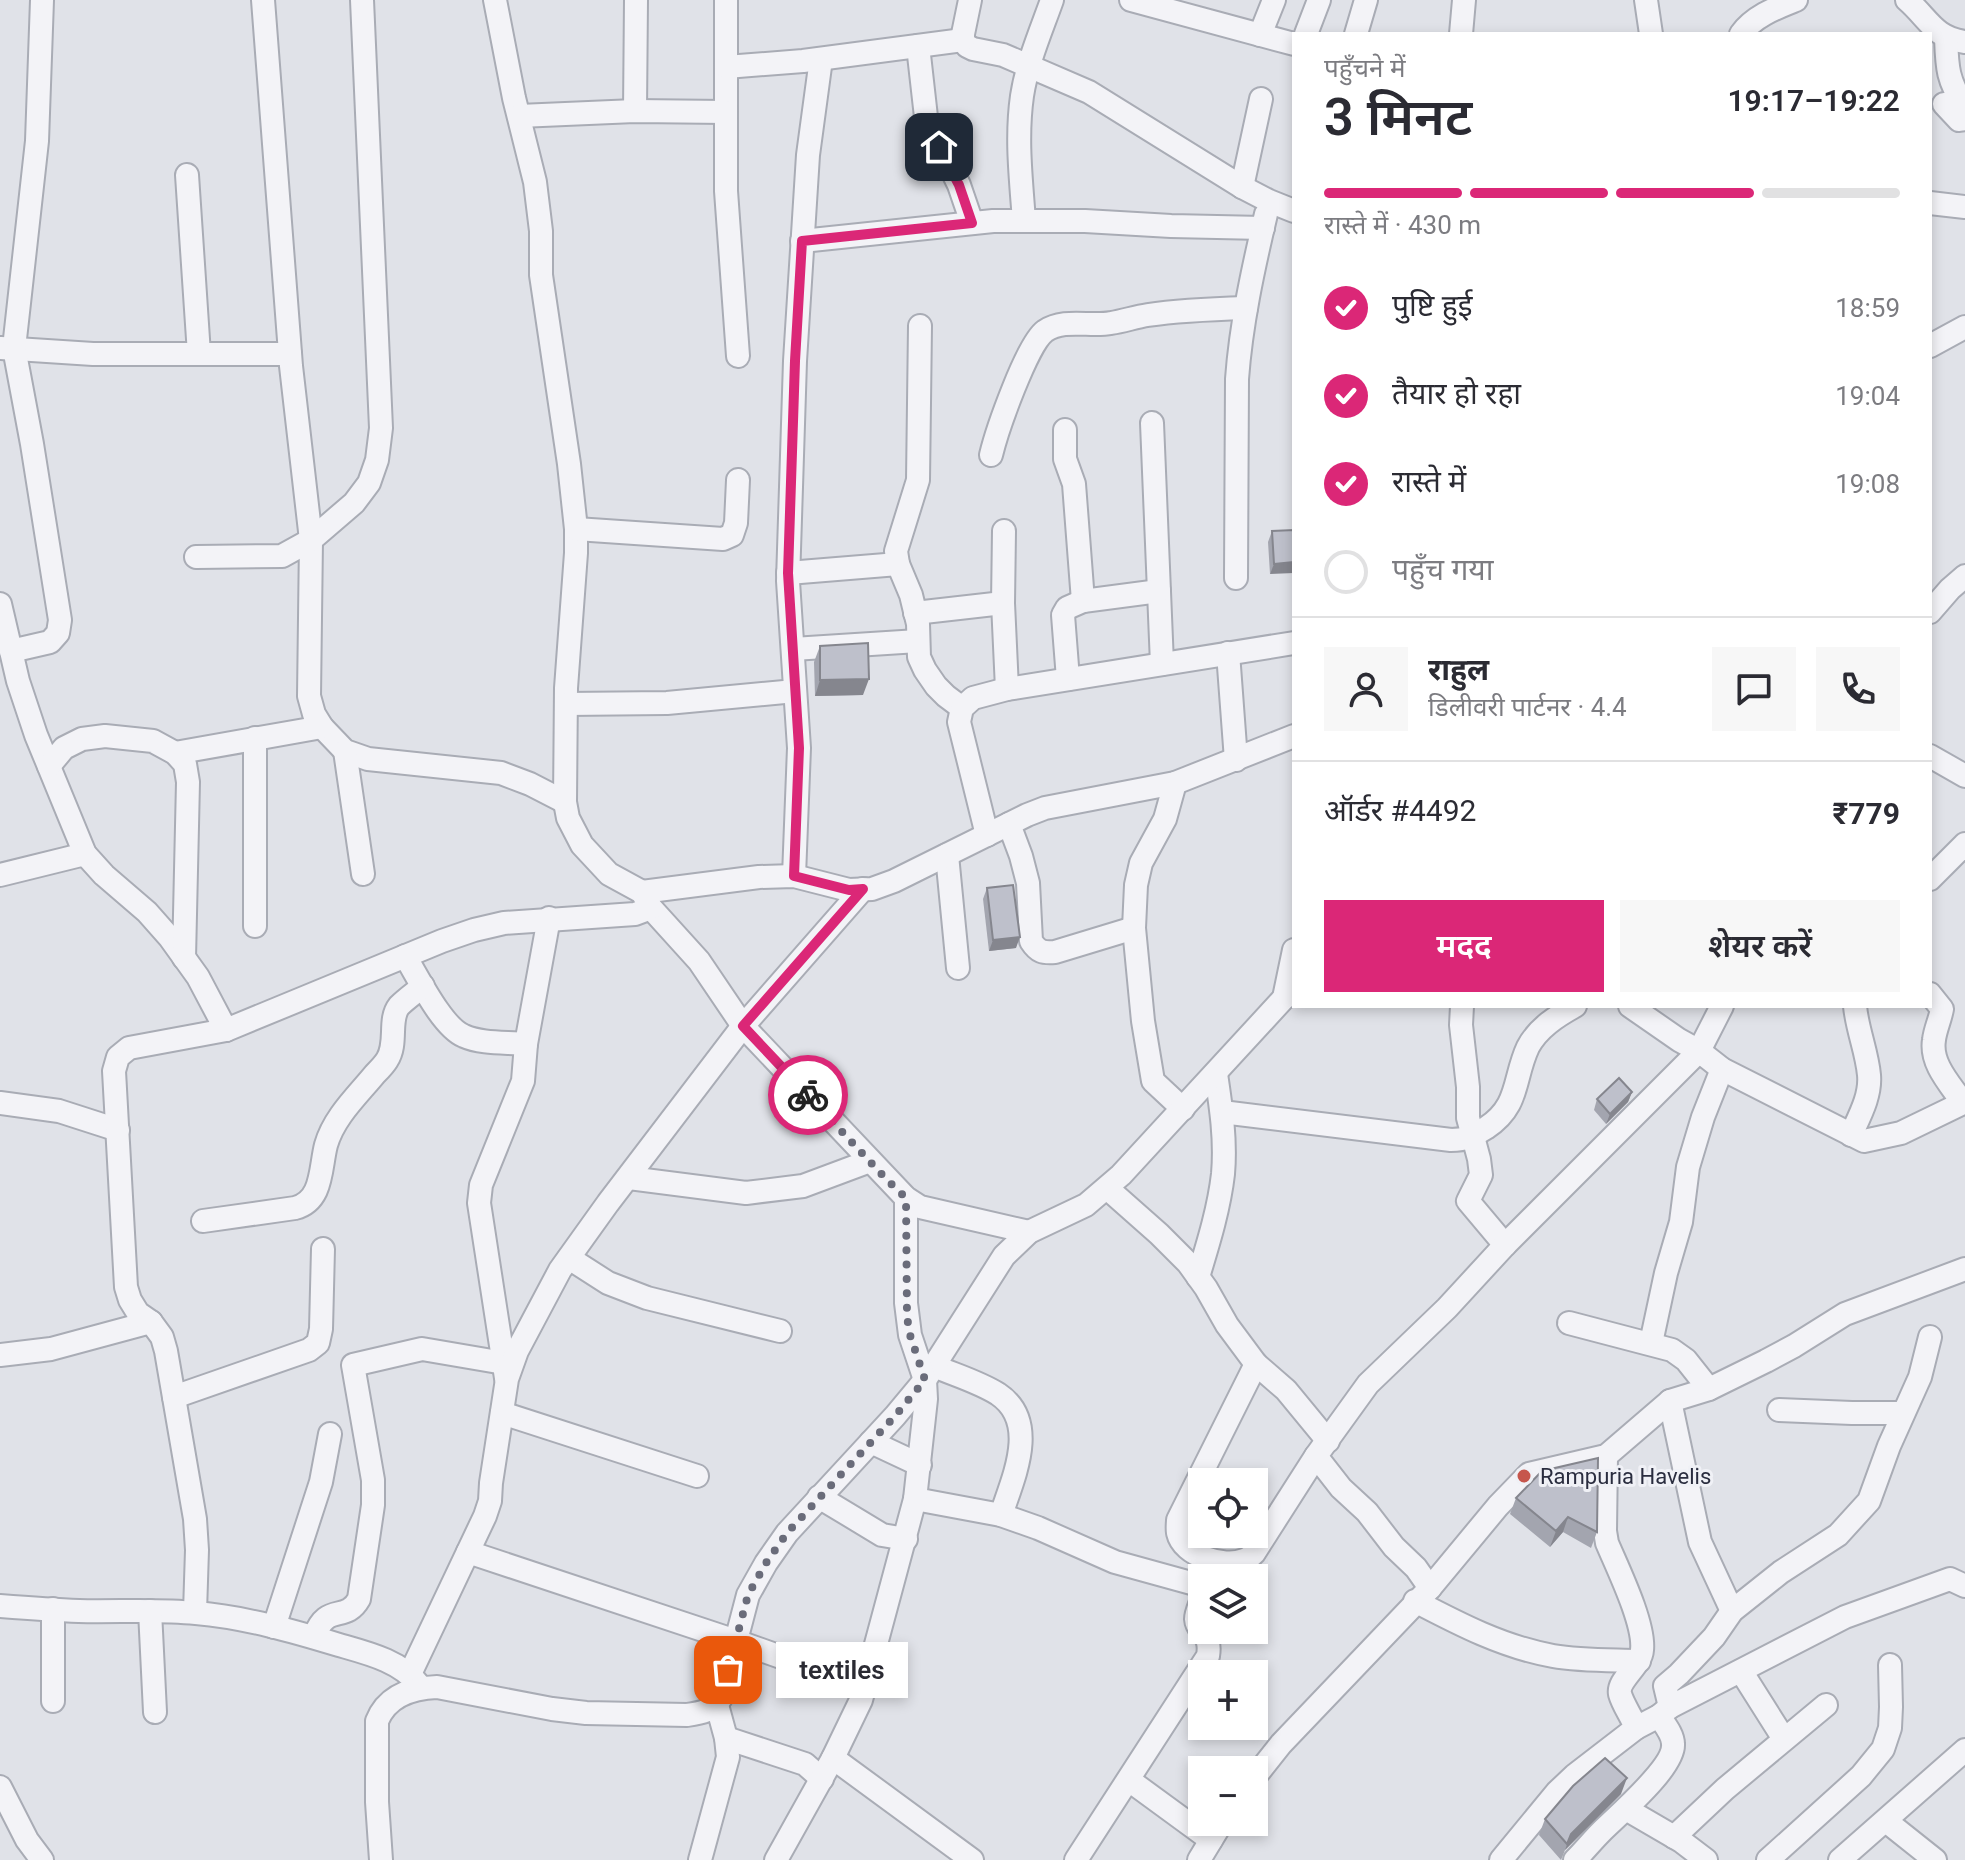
<!DOCTYPE html>
<html lang="hi">
<head>
<meta charset="utf-8">
<style>
  body { margin:0; font-family:Roboto,"Noto Sans Devanagari",sans-serif; background:#f7f7f7; color:#2b2b33; height:100vh; display:flex; flex-direction:column; font-size:30px; white-space:nowrap }
  * { box-sizing:border-box; margin:0 }
  p { font-size:26px; color:#7c7c81 }
  .icon { flex:none; width:44px; height:44px; fill:none; stroke:currentColor; stroke-width:2; stroke-linecap:round; stroke-linejoin:round }
  .map { position:relative; flex:1; overflow:hidden }
  .drawer { position:absolute; left:1292px; top:32px; width:640px; height:976px; display:flex; flex-direction:column; background:#fff; border-radius:0px; box-shadow:0 4px 12px #0003 }
  .drawer>* { flex:none }
  .buttons { position:absolute; left:1188px; top:1468px; display:grid; gap:16px }
  .buttons a { display:grid; place-items:center; width:80px; height:80px; border-radius:0px; background:#fff; box-shadow:0 4px 12px #0003; font-size:40px }
  .pin { position:absolute; display:grid; place-items:center; width:68px; height:68px; color:#fff; margin:-34px; border-radius:16px; box-shadow:0 4px 12px #0006 }
  .courier { position:absolute; display:grid; place-items:center; width:80px; height:80px; margin:-40px; border:6px solid #db2777; border-radius:50%; background:#fff; color:#222; box-shadow:0 2px 10px #0007 }
  .bubble { position:absolute; height:56px; border-radius:0px; background:#fff; box-shadow:0 4px 12px #0003; font-size:26px; font-weight:600; line-height:56px; text-align:center }
  .headline em { font-style:normal; font-weight:600 }
  .headline div { display:flex; flex-direction:column-reverse }
  .headline { display:flex; align-items:center; justify-content:space-between; height:136px; padding:0 32px }
  h1 { font-size:52px; font-weight:600; line-height:60px }
  .bar { display:grid; grid-template-columns:repeat(4,1fr); gap:12px 8px; align-content:center; height:96px; padding:0 32px }
  .bar i { height:10px; border-radius:6px; background:#e1e1e2 }
  .bar .on { background:#db2777 }
  .bar p { grid-column:span 4 }
  .line { display:flex; align-items:center; gap:20px; padding:0 32px; border-top:2px solid #e1e1e2 }
  .line div { flex:1 }
  .round { display:grid; place-items:center; flex:none; width:84px; height:84px; border-radius:0px; background:#f7f7f7 }
  ol { padding:0 32px; list-style:none }
  li { display:flex; align-items:center; gap:24px; height:88px }
  li p { margin-inline-start:auto }
  li .icon { padding:8px; border-radius:50%; background:#db2777; color:#fff; stroke-width:4 }
  li:last-child { color:#7c7c81 }
  li i { width:44px; height:44px; border:4px solid #e1e1e2; border-radius:50% }
  .cta { display:flex; gap:16px; margin-top:auto; padding:16px 32px }
  .cta a { flex:1; height:92px; border-radius:0px; background:#db2777; color:#fff; font-size:32px; font-weight:600; line-height:92px; text-align:center }
  .cta a+a { background:#f7f7f7; color:#2b2b33 }
  .map>svg:first-child { display:block }
</style>
</head>
<body>
<div class="map">
<svg width="1965" height="1860" viewBox="0 0 1965 1860">
  <rect width="100%" height="100%" fill="#e0e2e8"/>
  <g fill="none" stroke-linecap="round" stroke-linejoin="round">
    <g stroke="#a9acb5" stroke-width="26">
      <g id="minor">
        <polyline points="263,0 291,366 311,540 309,696 314,714 322,727 345,751 368,759 501,773 530,784 565,802"/>
        <polyline points="495,0 514,98 535,182 541,231 541,275 569,464 576,529 576,553 566,688 565,802 568,818 582,845 609,874 642,892 651,908 699,961 743,1026 906,1198 920,1207 1029,1232"/>
        <polyline points="726,0 726,191 738,356"/>
        <polyline points="970,0 963,34 963,40 967,46 973,49 1003,55 1089,92 1242,187 1269,201 1294,211"/>
        <polyline points="1131,0 1294,44"/>
        <polyline points="1646,0 1651,34"/>
        <path d="M1907 0C1928 18 1934 38 1965 42"/>
        <polyline points="1306,34 1319,0"/>
        <polyline points="1356,34 1366,0"/>
        <polyline points="1461,34 1464,0"/>
        <path d="M1741 34C1754 16 1776 8 1796 0"/>
        <polyline points="1260,35 1274,0"/>
        <path d="M1946 37C1947 66 1947 81 1965 106"/>
        <polyline points="918,46 926,117 959,185 972,223"/>
        <polyline points="726,67 803,61 963,40"/>
        <polyline points="1944,104 1959,120 1965,119"/>
        <polyline points="635,111 636,0"/>
        <polyline points="519,116 635,111 726,112"/>
        <polyline points="187,175 199,354"/>
        <polyline points="1242,187 1261,99"/>
        <polyline points="1930,203 1965,207"/>
        <path d="M1024 221C1021 179 1016 138 1022 96 1027 63 1041 31 1052 0"/>
        <polyline points="802,241 993,221 1085,221 1171,226 1263,228"/>
        <polyline points="920,326 918,480 896,551 898,564 911,595 918,624 919,657 925,670 936,686 946,696 962,708"/>
        <polyline points="1930,346 1965,327"/>
        <polyline points="1,348 93,354 290,354"/>
        <polyline points="1152,423 1162,664"/>
        <polyline points="1065,430 1065,459 1074,484 1083,601"/>
        <path d="M991 455C997 430 1027 344 1045 331 1064 318 1090 327 1111 323 1124 321 1135 317 1148 315 1181 310 1213 309 1246 308"/>
        <polyline points="576,529 723,539 732,535 736,523 738,480"/>
        <polyline points="1004,531 1003,603 1007,689"/>
        <polyline points="196,557 282,556 311,540 354,503 369,483 377,460 381,428 362,0"/>
        <polyline points="788,573 898,564"/>
        <path d="M1236 578 1237 379C1241 324 1253 269 1266 214"/>
        <polyline points="0,604 18,681 36,735 85,854 104,875 147,912 170,938 198,977 226,1030"/>
        <polyline points="1930,612 1950,589 1965,576"/>
        <polyline points="915,613 1003,603"/>
        <polyline points="793,649 918,641"/>
        <polyline points="11,651 50,642 58,633 60,620 32,444 14,348 37,141 42,0"/>
        <polyline points="1228,653 1236,760"/>
        <polyline points="1068,679 1063,615 1067,608 1083,601 1159,591"/>
        <polyline points="566,704 667,703 795,691"/>
        <polyline points="255,738 255,926"/>
        <polyline points="345,751 363,874"/>
        <polyline points="175,753 322,727"/>
        <polyline points="1930,756 1965,776"/>
        <polyline points="49,766 64,748 82,739 105,736 153,741 175,753 185,764 188,782 184,958"/>
        <polyline points="1175,783 1165,819 1141,863 1136,885 1134,928 1143,1021 1153,1081 1183,1109"/>
        <path d="M1009 824 1021 856 1028 883 1031 941C1038 952 1043 953 1055 952L1134 928"/>
        <polyline points="987,835 959,722 962,708 973,698 1007,689 1294,643"/>
        <polyline points="947,855 958,968"/>
        <polyline points="0,875 85,854"/>
        <polyline points="794,876 799,748 788,581 791,487 795,361 808,155 821,59"/>
        <polyline points="1930,879 1965,844"/>
        <polyline points="642,892 759,877 794,876 849,890 872,889 894,881 1027,815 1045,808 1175,783 1294,736"/>
        <path d="M405 956C418 977 442 1027 464 1036 482 1044 506 1042 526 1044"/>
        <path d="M1930 994 1942 1009C1940 1020 1935 1030 1934 1040 1930 1064 1951 1085 1963 1103"/>
        <polyline points="1284,998 1294,950"/>
        <polyline points="1462,1006 1461,1025 1468,1087 1468,1118 1479,1159 1481,1175 1468,1201 1505,1245"/>
        <polyline points="1630,1006 1679,1040 1699,1051 1722,1069 1864,1141 1901,1133 1965,1102"/>
        <polyline points="0,1103 59,1111 118,1130"/>
        <path d="M1222 1112 1451 1140C1466 1140 1473 1136 1486 1128 1520 1106 1513 1079 1528 1047 1538 1028 1557 1016 1575 1006"/>
        <path d="M1851 1135C1859 1117 1871 1096 1869 1075 1867 1052 1857 1029 1855 1006"/>
        <polyline points="629,1178 746,1193 803,1186 870,1161"/>
        <polyline points="1107,1188 1159,1234 1188,1263 1206,1288 1227,1325 1256,1364 1286,1390 1328,1441"/>
        <path d="M203 1221 295 1208C323 1201 320 1168 326 1145 334 1117 357 1096 375 1074 379 1070 384 1065 387 1060 398 1043 388 1020 399 1006 406 999 416 992 423 986"/>
        <polyline points="569,1258 608,1283 647,1298 780,1331"/>
        <path d="M1198 1277C1208 1244 1219 1209 1223 1174 1226 1140 1221 1107 1216 1074"/>
        <polyline points="1569,1323 1672,1350 1686,1360 1709,1389"/>
        <polyline points="1651,1343 1666,1273 1681,1222 1688,1167 1703,1117 1722,1069"/>
        <polyline points="0,1355 51,1349 151,1322"/>
        <path d="M1256 1364 1178 1520C1178 1522 1177 1531 1178 1533 1183 1556 1224 1568 1244 1560 1248 1559 1251 1556 1254 1553L1316 1456"/>
        <path d="M934 1366C955 1375 979 1382 998 1394 1040 1422 1013 1478 1001 1515"/>
        <polyline points="506,1378 479,1203 481,1185 523,1081 526,1044 549,918"/>
        <polyline points="174,1397 309,1350 318,1343 321,1329 323,1249"/>
        <polyline points="1670,1401 1700,1542 1732,1611"/>
        <polyline points="1779,1410 1852,1413 1902,1413"/>
        <polyline points="502,1413 697,1476"/>
        <polyline points="871,1442 920,1465"/>
        <polyline points="819,1497 882,1535 906,1539"/>
        <polyline points="915,1499 1001,1515 1038,1528 1115,1562 1202,1586"/>
        <polyline points="468,1552 736,1641 865,1687"/>
        <polyline points="1430,1588 1416,1568 1394,1547 1367,1512 1341,1488 1316,1456 1368,1384 1447,1308 1505,1245 1699,1051 1722,1006"/>
        <path d="M1415 1601C1459 1624 1503 1647 1553 1656 1581 1661 1611 1660 1639 1661"/>
        <path d="M0 1606C26 1608 53 1610 79 1611 118 1612 157 1609 196 1613 244 1617 293 1631 339 1645 367 1653 401 1661 419 1685"/>
        <polyline points="53,1609 53,1701"/>
        <polyline points="150,1611 155,1712"/>
        <polyline points="195,1612 197,1550 195,1519 166,1351 162,1337 151,1322 138,1313 130,1300 126,1287 114,1071 118,1057 129,1048 226,1030 442,941 474,930 504,923 635,914 651,908"/>
        <polyline points="274,1627 321,1482 330,1434"/>
        <path d="M314 1637C327 1601 345 1624 359 1599L373 1505V1480L353 1365 422 1349 504 1363"/>
        <polyline points="1741,1671 1784,1739"/>
        <polyline points="410,1674 485,1516 490,1501 491,1483 507,1379 517,1351 560,1270 608,1203 743,1026 863,889"/>
        <polyline points="1670,1707 1665,1686 1679,1674 1714,1637 1732,1611 1781,1572 1838,1535 1869,1501 1889,1446 1920,1377 1930,1337"/>
        <polyline points="1636,1728 1659,1716 1670,1707 1845,1617 1950,1579 1965,1586"/>
        <polyline points="726,1738 805,1764 822,1779"/>
        <polyline points="833,1758 972,1860"/>
        <polyline points="1254,1778 1281,1744 1430,1588 1498,1506 1529,1474 1606,1456 1670,1401 1709,1389 1766,1361 1794,1346 1845,1314 1965,1269"/>
        <polyline points="1129,1780 1211,1840"/>
        <polyline points="0,1787 27,1840 42,1860"/>
        <polyline points="1626,1809 1681,1841 1706,1860"/>
        <polyline points="1886,1821 1935,1860"/>
        <polyline points="1674,1837 1725,1789 1826,1705"/>
        <path d="M381 1860 377 1802V1721C387 1696 411 1688 437 1687L552 1709 586 1713 687 1715C701 1713 713 1711 721 1698L748 1595 766 1563 787 1533 895 1416 925 1380 1004 1256 1029 1232 1086 1205 1121 1175 1284 998 1294 992"/>
        <polyline points="700,1860 728,1757 726,1738 717,1705"/>
        <polyline points="776,1860 833,1758 861,1700 915,1499 926,1399 925,1380 910,1335 906,1303 906,1198"/>
        <path d="M1076 1860 1208 1656C1212 1632 1197 1634 1196 1619 1196 1613 1200 1605 1202 1599"/>
        <polyline points="1199,1860 1222,1822"/>
        <path d="M1501 1860 1557 1792 1575 1775 1636 1728C1632 1717 1623 1705 1620 1694 1617 1680 1641 1666 1642 1650 1645 1624 1618 1569 1607 1543L1605 1531 1606 1456"/>
        <path d="M1575 1860C1584 1851 1592 1841 1601 1832 1618 1815 1675 1767 1673 1744 1673 1734 1664 1724 1659 1716"/>
        <polyline points="1768,1860 1861,1776 1883,1749 1890,1728 1891,1707 1890,1665"/>
        <polyline points="1840,1860 1965,1750"/>
      </g>
    </g>
    <use href="#minor" stroke="#f3f3f7" stroke-width="22"/>
  </g>
  <g fill="#a3a5af">
    <polygon points="1294,530 1270,574 1268,542 1272,531"/>
    <polygon points="820,646 863,695 815,696 814,662"/>
    <polygon points="987,888 1016,948 989,951 983,899"/>
    <polygon points="1632,1092 1628,1102 1606,1124 1594,1110 1597,1099"/>
    <polygon points="1542,1471 1597,1532 1591,1548 1563,1532 1550,1547 1510,1514 1516,1498"/>
    <polygon points="1621,1794 1565,1850 1561,1860 1539,1835 1545,1819"/>
  </g>
  <g fill="#85868e">
    <polygon points="1294,562 1294,573 1270,574 1274,564"/>
    <polygon points="869,679 863,695 815,696 820,680"/>
    <polygon points="1020,937 1016,948 989,951 993,940"/>
    <polygon points="1632,1092 1628,1102 1606,1124 1610,1114"/>
    <polygon points="1568,1517 1563,1532 1550,1547 1556,1531"/>
    <polygon points="1627,1778 1621,1794 1565,1850 1571,1834"/>
  </g>
  <g fill="#bec0cb" stroke="#85868e" stroke-width="2">
    <polygon points="1294,530 1294,562 1274,564 1272,531"/>
    <polygon points="868,643 869,679 820,680 820,646"/>
    <polygon points="1013,885 1020,937 993,940 987,888"/>
    <polygon points="1619,1078 1632,1092 1610,1114 1597,1099"/>
    <polygon points="1598,1458 1597,1532 1568,1517 1556,1531 1516,1498 1542,1471"/>
    <polygon points="1605,1758 1627,1778 1571,1834 1567,1844 1545,1819 1573,1786"/>
  </g>
  <g fill="none" stroke-linecap="round" stroke-linejoin="round">
    <polyline stroke="#6a6c7a" stroke-width="8" stroke-dasharray="0 14.4" points="728,1670 748,1595 766,1563 787,1533 895,1416 925,1380 910,1335 907,1317 906,1198 887,1180 808,1095"/>
    <polyline stroke="#db2777" stroke-width="10" points="808,1095 743,1026 863,889 849,890 794,876 799,748 788,573 795,361 802,241 972,223 959,185 939,147"/>
  </g>
  <circle fill="#c6564c" stroke="#f0f1f6" stroke-width="3" cx="1524" cy="1476" r="8"/>
  <g text-anchor="middle" dominant-baseline="central" stroke-width="6" stroke-linejoin="round" paint-order="stroke">
    <g font-size="22" fill="#2a2d3f" stroke="#f0f1f6" text-anchor="start">
      <text x="1540" y="1476">Rampuria Havelis</text>
    </g>
  </g>
</svg>
<div class="buttons">
<a><svg class="icon" aria-label="locate" viewBox="0 0 24 24"><circle cx="12" cy="12" r="6"/><path d="M12 2v4M12 18v4M2 12h4M18 12h4"/></svg></a>
<a><svg class="icon" aria-label="layers" viewBox="0 0 24 24"><path d="M12 4l9 5-9 5-9-5zM3 14l9 5 9-5"/></svg></a>
<a>+</a>
<a>−</a>
</div>
<div class="pin" style="left:728px;top:1670px;background:#ea580c"><svg class="icon" aria-label="bag" viewBox="0 0 24 24"><path d="M5 8h14l-1 12H6zM9 8a3 3 0 0 1 6 0"/></svg></div>
<div class="pin" style="left:939px;top:147px;background:#1f2937"><svg class="icon" aria-label="home" viewBox="0 0 24 24"><path d="M3 11l9-7 9 7M6 9v11h12V9"/></svg></div>
<div class="courier" style="left:808px;top:1095px"><svg class="icon" aria-label="bike" viewBox="0 0 24 24"><circle cx="6" cy="16" r="4"/><circle cx="18" cy="16" r="4"/><path d="M6 16l4-8h5l3 8M10 8l3 8H6M13 5h3"/></svg></div>
<div class="bubble" style="left:776px;top:1642px;width:132px">textiles</div>
<section class="drawer">
<div class="headline"><div><h1>3 मिनट</h1><p>पहुँचने में</p></div><em>19:17–19:22</em></div>
<div class="bar"><i class="on"></i><i class="on"></i><i class="on"></i><i></i><p>रास्ते में · 430 m</p></div>
<ol>
<li><svg class="icon" aria-label="check" viewBox="0 0 24 24"><path d="M5 12l5 5 9-10"/></svg>पुष्टि हुई<p>18:59</p></li>
<li><svg class="icon" aria-label="check" viewBox="0 0 24 24"><path d="M5 12l5 5 9-10"/></svg>तैयार हो रहा<p>19:04</p></li>
<li><svg class="icon" aria-label="check" viewBox="0 0 24 24"><path d="M5 12l5 5 9-10"/></svg>रास्ते में<p>19:08</p></li>
<li><i></i>पहुँच गया</li>
</ol>
<div class="line" style="height:144px"><a class="round"><svg class="icon" aria-label="person" viewBox="0 0 24 24"><circle cx="12" cy="8" r="4"/><path d="M4 21q1-7 8-7t8 7"/></svg></a><div><b>राहुल</b><p>डिलीवरी पार्टनर · 4.4</p></div><a class="round"><svg class="icon" aria-label="chat" viewBox="0 0 24 24"><path d="M4 5h16v11H9l-5 4z"/></svg></a><a class="round"><svg class="icon" aria-label="phone" viewBox="0 0 24 24"><path d="M5 4h4l2 5-3 2q2 4 5 5l2-3 5 2v4C11 20 4 13 5 4z"/></svg></a></div>
<div class="line" style="height:104px"><div>ऑर्डर #4492</div><b>₹779</b></div>
<div class="cta"><a>मदद</a><a>शेयर करें</a></div>
</section>
</div>
</body>
</html>
